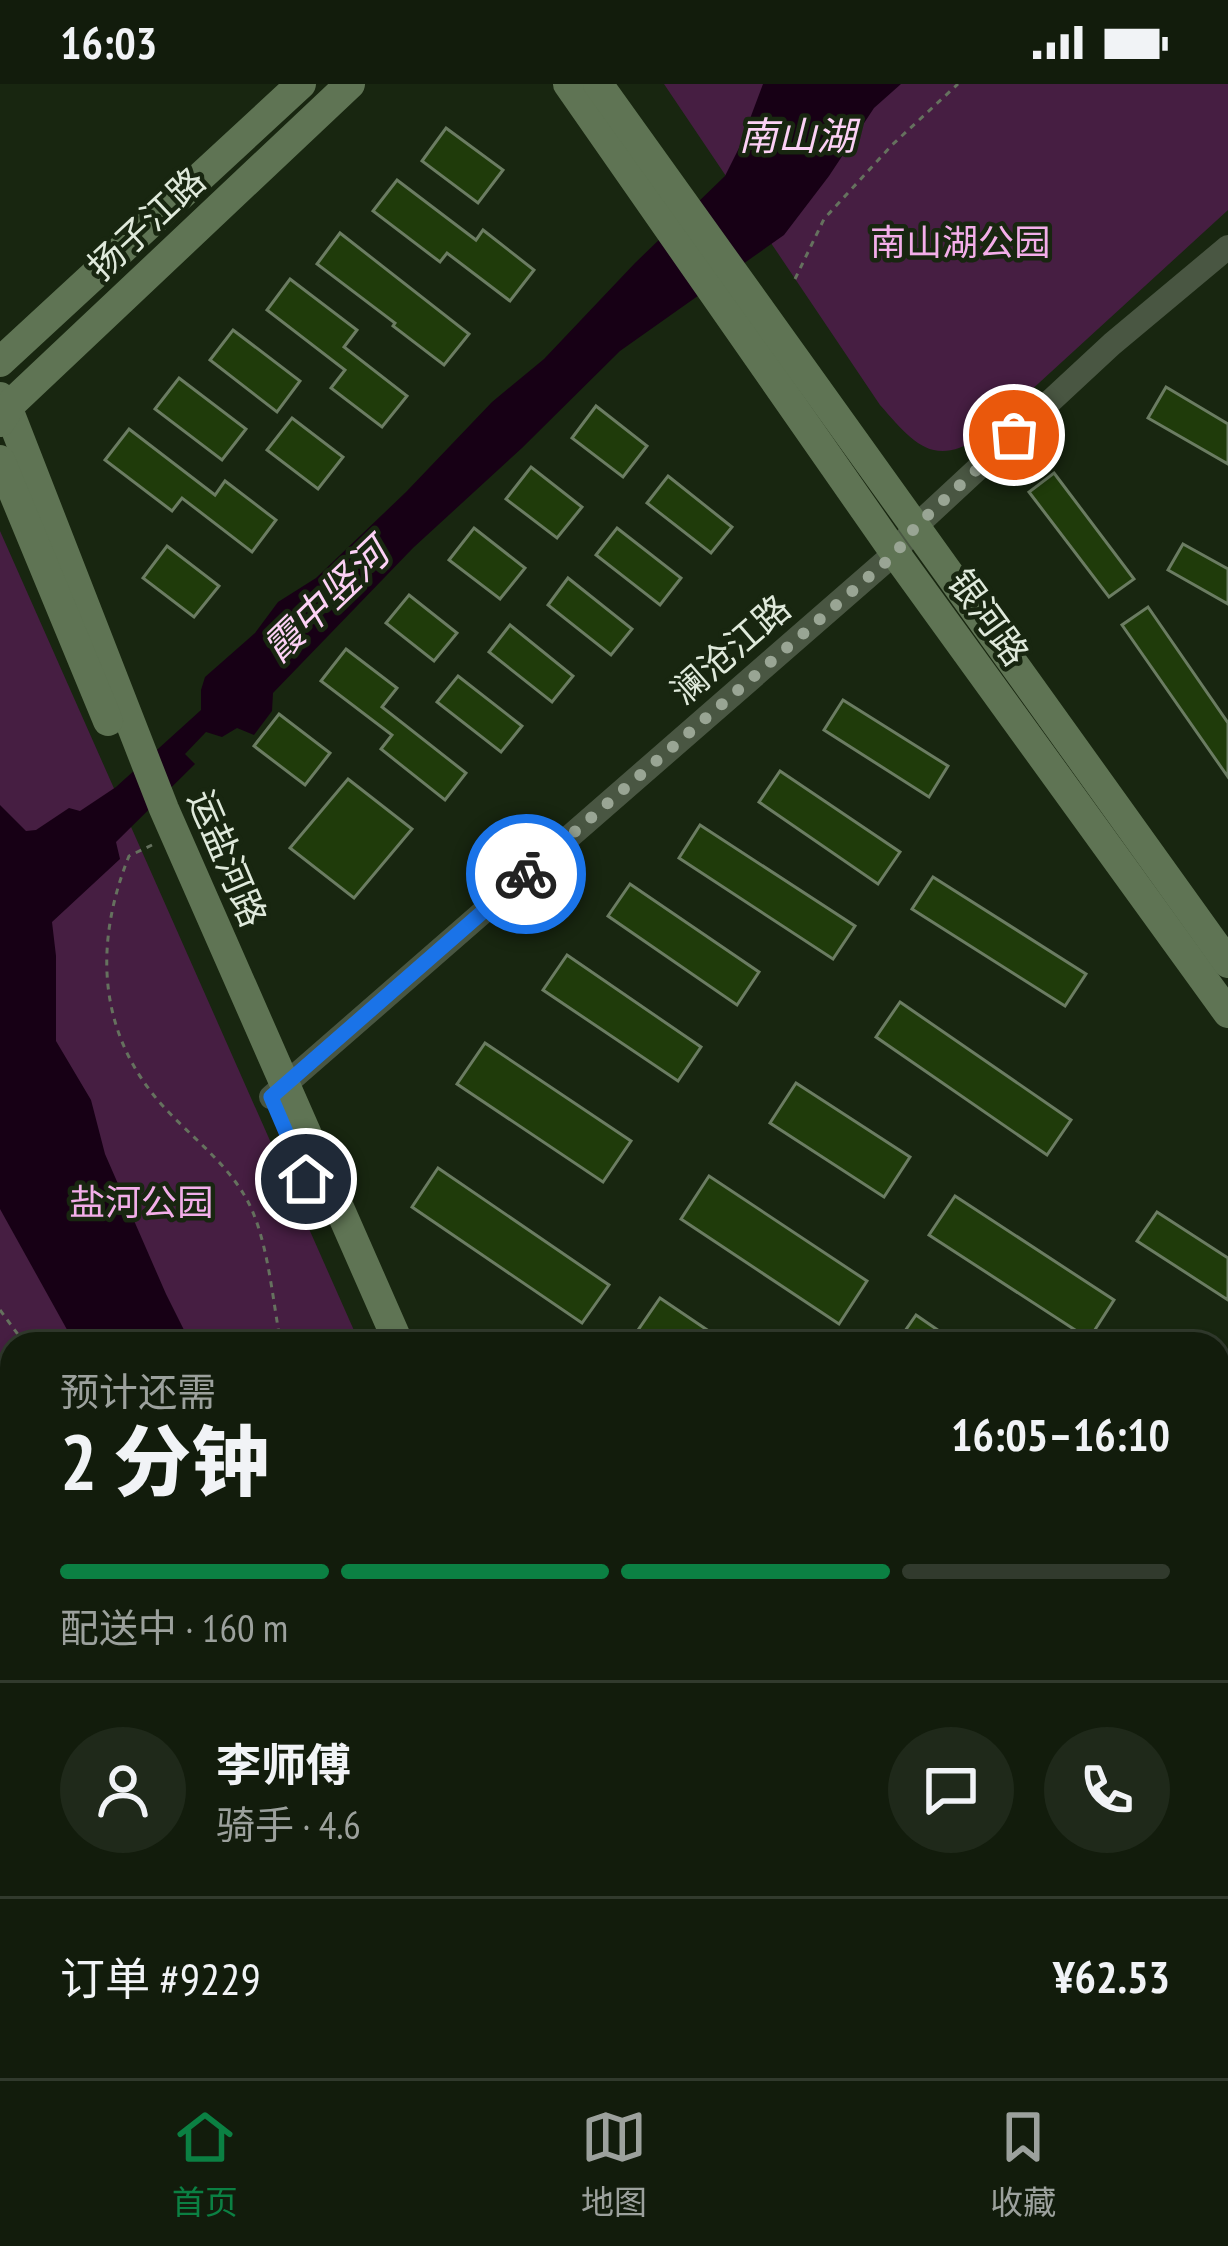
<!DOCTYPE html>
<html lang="zh">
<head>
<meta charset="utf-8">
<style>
  body { margin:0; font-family:"PT Sans Narrow","Noto Sans SC",sans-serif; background:#1f291a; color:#f1f3f6; height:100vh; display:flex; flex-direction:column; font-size:45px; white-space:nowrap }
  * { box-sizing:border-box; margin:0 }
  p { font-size:39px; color:#9ca19d }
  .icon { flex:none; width:66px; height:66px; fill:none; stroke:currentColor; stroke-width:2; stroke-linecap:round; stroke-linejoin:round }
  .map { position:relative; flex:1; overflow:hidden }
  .drawer { position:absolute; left:0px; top:1248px; width:1230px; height:747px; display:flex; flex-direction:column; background:#121c0c; border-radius:36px 36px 0 0; box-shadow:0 3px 9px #0004,0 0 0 3px #313a2d }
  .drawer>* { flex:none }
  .pin { position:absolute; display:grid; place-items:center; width:102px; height:102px; color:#fff; margin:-51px; border:6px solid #fff; border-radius:50%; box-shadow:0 3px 12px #0007 }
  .courier { position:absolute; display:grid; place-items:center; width:120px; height:120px; margin:-60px; border:9px solid #1a73e8; border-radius:50%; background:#fff; color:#222; box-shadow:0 3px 15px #0007 }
  .overview em { font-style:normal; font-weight:800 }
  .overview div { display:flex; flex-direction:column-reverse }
  .overview { display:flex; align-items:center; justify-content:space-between; height:204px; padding:0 60px }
  h1 { font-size:78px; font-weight:800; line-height:90px }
  .bar { display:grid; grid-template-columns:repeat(4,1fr); gap:18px 12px; align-content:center; height:144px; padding:0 60px }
  .bar i { height:15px; border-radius:9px; background:#313a2d }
  .bar .active { background:#0b8043 }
  .bar p { grid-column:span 4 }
  .line { display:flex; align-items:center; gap:30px; padding:0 60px; border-top:3px solid #313a2d }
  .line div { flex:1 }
  .round { display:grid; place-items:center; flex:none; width:126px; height:126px; border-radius:63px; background:#1f291a }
  .status { display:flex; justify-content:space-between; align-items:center; height:84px; padding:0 60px; background:#121c0c; direction:ltr }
  .status svg { height:33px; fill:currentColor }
  .tabs { display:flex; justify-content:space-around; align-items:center; height:168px; border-top:3px solid #313a2d; background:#121c0c; font-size:33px; color:#9ca19d }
  .tabs a { display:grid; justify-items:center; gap:6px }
  .tabs .active { color:#0b8043 }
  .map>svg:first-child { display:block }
</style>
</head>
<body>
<div class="status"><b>16:03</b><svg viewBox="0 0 49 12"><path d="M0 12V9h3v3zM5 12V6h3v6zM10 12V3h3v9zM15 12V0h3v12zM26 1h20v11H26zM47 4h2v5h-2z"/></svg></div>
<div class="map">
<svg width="1228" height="1994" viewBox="0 0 1228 1994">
  <rect width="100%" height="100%" fill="#182610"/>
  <g fill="#461e42">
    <path d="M664 0H1228V126L980 353C932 385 912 357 880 321Z"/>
    <polygon points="0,447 360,1260 12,1260 12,1815 0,1786"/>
    <polygon points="81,1983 679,1983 684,1994 86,1994"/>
  </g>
  <g fill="#170015">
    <polygon points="763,0 901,0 874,24 829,92 784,151 620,267 522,364 413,464 273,609 272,627 254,651 237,644 222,653 206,648 185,670 195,680 116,758 120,775 52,838 56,872 56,957 91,1016 105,1070 166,1210 191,1260 75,1260 0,1125 0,721 26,747 36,746 69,724 80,727 116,703 201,626 201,606 205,593 255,549 278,518 316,494 406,408 492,318 544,275 635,179 725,92 739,64"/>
    <polygon points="402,1983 533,1983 539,1994 406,1994"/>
  </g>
  <g fill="#1f3b0a" stroke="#6b7c62" stroke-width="3">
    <polygon points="446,44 503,86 478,119 422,77"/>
    <polygon points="397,96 476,156 483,146 534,186 510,217 447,169 440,178 373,127"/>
    <polygon points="340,149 469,250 444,281 393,242 395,239 317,180"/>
    <polygon points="290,195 357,246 344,263 407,312 382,343 331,304 345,286 267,226"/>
    <polygon points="233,246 300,297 277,328 210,276"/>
    <polygon points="179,294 246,345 222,376 155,325"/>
    <polygon points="1166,303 1228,340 1228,380 1148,334"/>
    <polygon points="596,322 647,362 623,393 572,354"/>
    <polygon points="292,334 343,373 318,405 267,366"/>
    <polygon points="129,345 215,411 225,397 276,436 252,468 182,414 172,427 105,376"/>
    <polygon points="531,383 582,423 557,454 506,415"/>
    <polygon points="1054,389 1134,495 1109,513 1029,408"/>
    <polygon points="668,392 732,443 711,469 647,419"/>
    <polygon points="474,444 525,484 500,515 449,476"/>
    <polygon points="617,444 681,494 660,521 596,471"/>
    <polygon points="1183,460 1228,485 1228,520 1168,486"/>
    <polygon points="167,462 219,502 194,533 143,494"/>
    <polygon points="568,494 632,545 611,571 548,521"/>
    <polygon points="409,511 457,549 434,577 386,539"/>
    <polygon points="1148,523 1228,639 1228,693 1122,541"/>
    <polygon points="510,541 573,592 552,618 489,568"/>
    <polygon points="346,565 397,604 382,623 466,689 445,716 381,665 392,651 321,597"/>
    <polygon points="458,592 522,642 501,668 437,618"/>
    <polygon points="843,616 948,682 929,713 824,646"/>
    <polygon points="279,630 330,669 305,701 254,662"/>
    <polygon points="780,687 900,768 878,800 759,718"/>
    <polygon points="348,695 412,745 354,814 290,764"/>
    <polygon points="700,741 855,842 833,875 679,774"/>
    <polygon points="933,793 1086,890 1065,922 912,825"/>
    <polygon points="630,800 759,888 737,921 608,832"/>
    <polygon points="567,871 701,963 678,997 543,906"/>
    <polygon points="900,918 1071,1036 1047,1071 876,953"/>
    <polygon points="485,959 631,1057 603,1098 457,1000"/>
    <polygon points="796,999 910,1073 884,1113 770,1039"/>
    <polygon points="438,1084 609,1201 582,1239 412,1123"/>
    <polygon points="709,1092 867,1197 839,1240 681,1135"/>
    <polygon points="955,1112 1114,1216 1089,1255 929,1151"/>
    <polygon points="1157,1128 1228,1174 1228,1216 1137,1157"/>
    <polygon points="660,1214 728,1260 645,1260 634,1252"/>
    <polygon points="916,1231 958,1260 896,1260"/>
  </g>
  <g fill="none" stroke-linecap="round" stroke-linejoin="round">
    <g stroke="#65715e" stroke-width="3" stroke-dasharray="6 6" stroke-linecap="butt">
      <polyline points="795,195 824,135 892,61 958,0"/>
      <path d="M152 761 129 772C94 859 97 948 162 1021 188 1050 222 1075 243 1109 268 1148 272 1215 281 1260"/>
      <polyline points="0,1226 25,1260"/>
      <polyline points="0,1422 12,1433"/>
      <polyline points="366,1983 371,1994"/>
      <polyline points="601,1983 602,1994"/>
      <polyline points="264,1994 285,1983"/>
    </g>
    <g stroke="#495642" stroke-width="10">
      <polyline points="0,1872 12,1899"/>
      <polyline points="48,1983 53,1994"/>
      <polyline points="129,1983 133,1994"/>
    </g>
    <polyline stroke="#495642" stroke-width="21" points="1087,1983 1102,1994"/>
    <g stroke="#495642" stroke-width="24">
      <polyline points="271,1013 895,469 916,442 1112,260 1228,163"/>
      <polyline points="1218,1657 1228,1649"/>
      <polyline points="1218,1710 1228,1701"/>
      <polyline points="840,1994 853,1983"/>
      <polyline points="894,1994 907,1983"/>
    </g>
    <g stroke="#5f7454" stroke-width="30">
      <polyline points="568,0 895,469 1228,929"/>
      <polyline points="598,0 1228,879"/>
      <polyline points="0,278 301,0"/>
      <polyline points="0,313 8,325 164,725 399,1260"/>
      <polyline points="0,338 13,318 350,0"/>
      <polyline points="0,376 108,637"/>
      <polyline points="683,1983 688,1994"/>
      <polyline points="718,1983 723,1994"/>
    </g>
  </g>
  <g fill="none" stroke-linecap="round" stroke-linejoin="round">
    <polyline stroke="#99a594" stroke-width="12" stroke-dasharray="0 21.6" points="526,790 895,470 916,442 1014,351"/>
    <polyline stroke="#1a73e8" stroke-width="15" points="306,1095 271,1013 526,790"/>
  </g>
  <g text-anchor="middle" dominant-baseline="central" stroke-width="9" stroke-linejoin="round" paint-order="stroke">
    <g font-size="36" fill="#dfe9db" stroke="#182610">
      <text transform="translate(146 139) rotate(-43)">扬子江路</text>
      <text transform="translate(989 533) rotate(54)">银河路</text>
      <text transform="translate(730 565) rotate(-41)">澜沧江路</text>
      <text transform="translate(228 774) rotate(67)">运盐河路</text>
    </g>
    <g font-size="36" fill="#f3aee9" stroke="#182610">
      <text x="960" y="157">南山湖公园</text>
      <text x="141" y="1117">盐河公园</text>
    </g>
    <g font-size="39" font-style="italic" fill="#fcd1f5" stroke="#182610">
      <text x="797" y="51">南山湖</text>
      <text transform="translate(325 516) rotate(-44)">霞中竖河</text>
    </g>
  </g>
</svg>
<div class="pin" style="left:1014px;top:351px;background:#ea580c"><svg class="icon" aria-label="bag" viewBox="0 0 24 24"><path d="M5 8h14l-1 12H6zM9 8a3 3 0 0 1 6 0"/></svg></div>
<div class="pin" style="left:306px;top:1095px;background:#1f2937"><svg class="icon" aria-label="home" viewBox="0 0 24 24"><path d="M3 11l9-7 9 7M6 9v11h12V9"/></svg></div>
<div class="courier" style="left:526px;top:790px"><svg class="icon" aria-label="bike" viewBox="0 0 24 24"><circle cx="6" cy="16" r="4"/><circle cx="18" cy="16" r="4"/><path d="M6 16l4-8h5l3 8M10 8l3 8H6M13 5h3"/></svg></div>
<section class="drawer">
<div class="overview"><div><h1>2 分钟</h1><p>预计还需</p></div><em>16:05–16:10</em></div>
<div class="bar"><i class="active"></i><i class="active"></i><i class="active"></i><i></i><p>配送中 · 160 m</p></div>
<div class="line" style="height:216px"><a class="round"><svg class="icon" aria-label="person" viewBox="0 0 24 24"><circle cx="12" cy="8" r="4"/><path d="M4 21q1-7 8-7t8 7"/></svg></a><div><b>李师傅</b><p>骑手 · 4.6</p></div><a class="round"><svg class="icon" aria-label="chat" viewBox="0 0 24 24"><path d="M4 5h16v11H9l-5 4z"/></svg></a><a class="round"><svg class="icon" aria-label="phone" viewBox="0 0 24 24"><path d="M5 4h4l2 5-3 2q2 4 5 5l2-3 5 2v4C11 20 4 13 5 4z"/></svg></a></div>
<div class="line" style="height:156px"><div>订单 #9229</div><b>¥62.53</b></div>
</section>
</div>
<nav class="tabs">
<a class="active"><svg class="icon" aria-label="home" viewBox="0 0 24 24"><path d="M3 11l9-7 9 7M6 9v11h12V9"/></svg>首页</a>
<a><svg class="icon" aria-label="map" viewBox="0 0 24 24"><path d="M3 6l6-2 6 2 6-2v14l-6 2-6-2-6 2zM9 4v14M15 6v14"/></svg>地图</a>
<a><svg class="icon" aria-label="saved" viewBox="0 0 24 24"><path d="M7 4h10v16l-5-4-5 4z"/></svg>收藏</a>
</nav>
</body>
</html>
